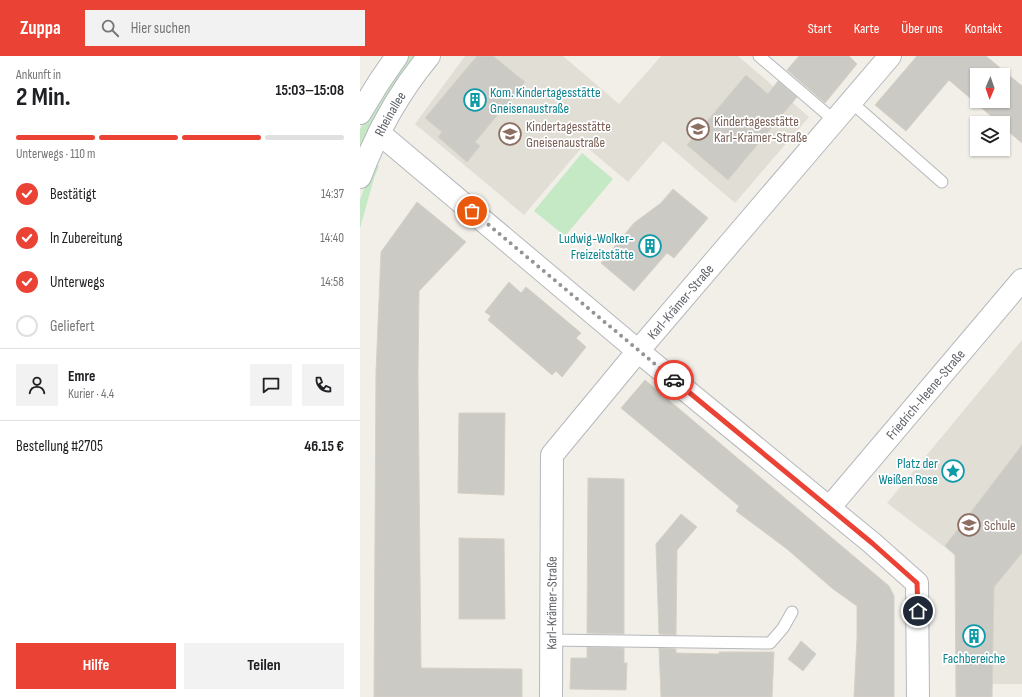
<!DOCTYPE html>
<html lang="de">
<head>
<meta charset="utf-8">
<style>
  body { margin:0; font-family:"Sofia Sans Condensed",sans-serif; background:#f2f2f2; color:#202124; height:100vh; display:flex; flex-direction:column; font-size:15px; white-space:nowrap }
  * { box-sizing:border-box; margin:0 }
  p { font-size:13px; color:#757577 }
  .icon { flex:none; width:22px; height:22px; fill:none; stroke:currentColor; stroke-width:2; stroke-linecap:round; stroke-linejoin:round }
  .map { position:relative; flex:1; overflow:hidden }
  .panel { display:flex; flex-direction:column; background:#fff; width:360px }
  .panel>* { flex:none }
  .needle { width:26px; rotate:182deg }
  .tools { position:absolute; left:610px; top:12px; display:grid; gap:8px }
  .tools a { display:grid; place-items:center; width:40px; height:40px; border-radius:0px; background:#fff; box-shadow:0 1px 3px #0004; font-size:20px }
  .pin { position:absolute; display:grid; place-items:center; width:34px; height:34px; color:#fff; margin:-17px; border:2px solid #fff; border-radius:50%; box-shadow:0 1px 4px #0007 }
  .courier { position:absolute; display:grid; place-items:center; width:40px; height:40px; margin:-20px; border:3px solid #ea4335; border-radius:50%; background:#fff; color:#222; box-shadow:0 1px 5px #0007 }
  .overview em { font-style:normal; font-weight:700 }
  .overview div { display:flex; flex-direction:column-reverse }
  .overview { display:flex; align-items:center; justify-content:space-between; height:68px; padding:0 16px }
  h1 { font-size:26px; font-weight:700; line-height:30px }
  .bar { display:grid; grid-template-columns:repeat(4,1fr); gap:6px 4px; align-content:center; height:48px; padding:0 16px }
  .bar i { height:5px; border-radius:3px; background:#e0e0e0 }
  .bar .current { background:#ea4335 }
  .bar p { grid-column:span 4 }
  .line { display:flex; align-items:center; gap:10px; padding:0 16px; border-top:1px solid #e0e0e0 }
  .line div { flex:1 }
  .round { display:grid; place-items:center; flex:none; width:42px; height:42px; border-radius:0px; background:#f2f2f2 }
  ol { padding:0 16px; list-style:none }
  li { display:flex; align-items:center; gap:12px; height:44px }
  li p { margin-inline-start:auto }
  li .icon { padding:4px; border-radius:50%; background:#ea4335; color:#fff; stroke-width:4 }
  li:last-child { color:#757577 }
  li i { width:22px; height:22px; border:2px solid #e0e0e0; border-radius:50% }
  .button { display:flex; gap:8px; margin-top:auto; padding:8px 16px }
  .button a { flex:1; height:46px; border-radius:0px; background:#ea4335; color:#fff; font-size:16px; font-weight:700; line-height:46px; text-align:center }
  .button a+a { background:#f2f2f2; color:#202124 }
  header { display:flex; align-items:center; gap:24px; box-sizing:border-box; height:56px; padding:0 20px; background:#ea4335; color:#fff }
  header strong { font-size:19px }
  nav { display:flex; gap:22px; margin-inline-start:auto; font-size:14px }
  .search { width:280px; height:36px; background:#f2f2f2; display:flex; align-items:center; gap:10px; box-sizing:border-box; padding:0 14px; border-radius:0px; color:#757577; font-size:15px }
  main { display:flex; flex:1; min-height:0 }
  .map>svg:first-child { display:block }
</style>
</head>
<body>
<header>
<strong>Zuppa</strong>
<div class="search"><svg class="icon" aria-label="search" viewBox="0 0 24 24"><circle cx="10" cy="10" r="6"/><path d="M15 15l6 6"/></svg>Hier suchen</div>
<nav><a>Start</a><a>Karte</a><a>Über uns</a><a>Kontakt</a></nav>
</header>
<main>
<section class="panel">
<div class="overview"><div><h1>2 Min.</h1><p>Ankunft in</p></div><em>15:03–15:08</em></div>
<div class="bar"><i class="current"></i><i class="current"></i><i class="current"></i><i></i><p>Unterwegs · 110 m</p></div>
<ol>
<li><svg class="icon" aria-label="check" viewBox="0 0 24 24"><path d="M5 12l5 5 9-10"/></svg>Bestätigt<p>14:37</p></li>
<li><svg class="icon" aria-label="check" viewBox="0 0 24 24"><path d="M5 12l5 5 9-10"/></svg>In Zubereitung<p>14:40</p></li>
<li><svg class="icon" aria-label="check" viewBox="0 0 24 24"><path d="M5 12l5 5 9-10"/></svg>Unterwegs<p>14:58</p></li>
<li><i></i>Geliefert</li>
</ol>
<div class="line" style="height:72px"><a class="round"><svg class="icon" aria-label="person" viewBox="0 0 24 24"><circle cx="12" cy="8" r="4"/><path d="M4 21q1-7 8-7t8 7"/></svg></a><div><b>Emre</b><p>Kurier · 4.4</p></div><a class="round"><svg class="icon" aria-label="chat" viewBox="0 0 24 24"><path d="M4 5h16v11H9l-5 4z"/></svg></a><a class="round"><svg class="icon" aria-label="phone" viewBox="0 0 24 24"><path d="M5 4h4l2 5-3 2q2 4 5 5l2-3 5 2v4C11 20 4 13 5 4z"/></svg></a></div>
<div class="line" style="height:52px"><div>Bestellung #2705</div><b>46.15 €</b></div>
<div class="button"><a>Hilfe</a><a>Teilen</a></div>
</section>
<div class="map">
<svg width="662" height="641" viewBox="0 0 662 641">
  <rect width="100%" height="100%" fill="#f1efe8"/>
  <g fill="#e1ded6">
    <polygon points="105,0 203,0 259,48 301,0 378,0 449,61 375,147 303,85 268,126 224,89 164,159 55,68"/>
    <polygon points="662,284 662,628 632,628 632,641 596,641 595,499 527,447"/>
  </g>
  <g fill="#c5e8c5">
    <polygon points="47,0 60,0 0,98 0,73 37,13"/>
    <polygon points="222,97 253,123 205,180 174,155"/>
    <polygon points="13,107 19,110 14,122 0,172 0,144"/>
  </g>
  <g fill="#cccac5" stroke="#d6d1c6" fill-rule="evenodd">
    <polygon points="117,0 133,0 165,26 115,86 120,90 107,106 78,81 82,76 65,62"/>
    <polygon points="439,0 489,0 497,8 465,47 427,14"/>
    <path d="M557 0H626L662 30V87L643 71V67H639L589 24 546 75 515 49ZM617 19H643V45H617Z"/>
    <polygon points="386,19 408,38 418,25 437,41 368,124 327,89"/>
    <polygon points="313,133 348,162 314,202 307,197 274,235 241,207 274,167 301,147"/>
    <polygon points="57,146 106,186 59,235 58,317 61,612 162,613 162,641 14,641 16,316 21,196"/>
    <polygon points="149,226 161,237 166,231 221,277 216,282 226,291 202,321 196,315 192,319 128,264 131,260 125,256"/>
    <polygon points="285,324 529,530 534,540 534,641 494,641 497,581 497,550 473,533 427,493 376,455 379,450 261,352"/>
    <polygon points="99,357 145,357 144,439 98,437"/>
    <polygon points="662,389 662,497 634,531 632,641 596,641 595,499 585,490"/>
    <polygon points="228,422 264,423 264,578 227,577"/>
    <polygon points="321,458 337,471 317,494 316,579 299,578 296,488"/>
    <polygon points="99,482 144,483 145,563 99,563"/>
    <polygon points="441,585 456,598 443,615 428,603"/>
    <polygon points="227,591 264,592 264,607 267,607 266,634 210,633 211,602 227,602"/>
    <polygon points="299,592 316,593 316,597 359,598 359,596 414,596 412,641 301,641"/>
  </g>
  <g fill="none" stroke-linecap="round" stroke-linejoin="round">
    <g stroke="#b5b8bc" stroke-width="13">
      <g id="service">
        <polyline points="399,0 475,65"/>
        <polyline points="491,46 582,126"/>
        <polyline points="191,584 410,587 423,572 432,556"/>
      </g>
    </g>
    <g stroke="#b5b8bc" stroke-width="24">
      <g id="minor">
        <polyline points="19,77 278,295 512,487 557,527 558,641"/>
        <path id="s1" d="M469 452 662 224"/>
        <path id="s2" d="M191 641 192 399 278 295 530 0"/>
      </g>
    </g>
    <g stroke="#b5b8bc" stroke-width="24">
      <g id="tertiary">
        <polyline points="0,57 19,26 37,0"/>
        <path id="s3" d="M0 121C16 78 39 36 69 0"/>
      </g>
    </g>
    <use href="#service" stroke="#fff" stroke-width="11"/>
    <use href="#minor" stroke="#fff" stroke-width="22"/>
    <use href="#tertiary" stroke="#fff" stroke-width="22"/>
  </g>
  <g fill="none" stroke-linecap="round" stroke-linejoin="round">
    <polyline stroke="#929495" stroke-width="4" stroke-dasharray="0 7.2" points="112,155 314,324"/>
    <polyline stroke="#ea4335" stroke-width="5" points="314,324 512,487 557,527 558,555"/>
  </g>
  <defs>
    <g id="building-ring" transform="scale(1.15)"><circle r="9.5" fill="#fff" stroke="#0f9aa8" stroke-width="1.5"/><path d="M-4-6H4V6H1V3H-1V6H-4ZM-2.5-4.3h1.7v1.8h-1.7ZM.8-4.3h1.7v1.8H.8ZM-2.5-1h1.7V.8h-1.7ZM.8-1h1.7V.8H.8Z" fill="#0f9aa8"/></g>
    <g id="school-ring" transform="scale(1.15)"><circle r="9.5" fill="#fff" stroke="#8d6e63" stroke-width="1.5"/><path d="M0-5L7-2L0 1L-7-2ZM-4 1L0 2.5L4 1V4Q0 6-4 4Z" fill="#8d6e63"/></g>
    <g id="sight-ring" transform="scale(1.15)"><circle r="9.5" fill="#fff" stroke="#0f9aa8" stroke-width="1.5"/><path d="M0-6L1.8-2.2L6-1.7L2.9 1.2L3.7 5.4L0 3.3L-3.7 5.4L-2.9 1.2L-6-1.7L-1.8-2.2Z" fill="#0f9aa8"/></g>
  </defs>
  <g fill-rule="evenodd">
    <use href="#building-ring" x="115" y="44"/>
    <use href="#school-ring" x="338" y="73"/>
    <use href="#school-ring" x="150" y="78"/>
    <use href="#building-ring" x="290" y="190"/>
    <use href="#sight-ring" x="593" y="415"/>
    <use href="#school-ring" x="609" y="469"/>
    <use href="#building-ring" x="614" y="580"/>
  </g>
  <g text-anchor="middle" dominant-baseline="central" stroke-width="3.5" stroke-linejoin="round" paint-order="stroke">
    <g font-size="14" fill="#0d838f" stroke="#fff" text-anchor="end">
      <text x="130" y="36" text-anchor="start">Kom. Kindertagesstätte<tspan x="130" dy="16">Gneisenaustraße</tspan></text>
      <text x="274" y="182">Ludwig-Wolker-<tspan x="274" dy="16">Freizeitstätte</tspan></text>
      <text x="578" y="407">Platz der<tspan x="578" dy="16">Weißen Rose</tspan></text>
      <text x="614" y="602" text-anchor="middle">Fachbereiche</text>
    </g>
    <g font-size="14" fill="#5f6368" stroke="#fff">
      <text stroke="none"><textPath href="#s3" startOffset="70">Rheinallee</textPath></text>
      <text stroke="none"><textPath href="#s2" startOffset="442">Karl-Krämer-Straße</textPath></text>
      <text stroke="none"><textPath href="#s1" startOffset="149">Friedrich-Heene-Straße</textPath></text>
      <text stroke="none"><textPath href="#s2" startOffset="94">Karl-Krämer-Straße</textPath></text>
    </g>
    <g font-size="14" fill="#785e54" stroke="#fff" text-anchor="start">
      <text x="354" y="65">Kindertagesstätte<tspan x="354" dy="16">Karl-Krämer-Straße</tspan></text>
      <text x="166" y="70">Kindertagesstätte<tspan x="166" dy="16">Gneisenaustraße</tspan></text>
      <text x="624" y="469">Schule</text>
    </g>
  </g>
</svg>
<div class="tools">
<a><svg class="needle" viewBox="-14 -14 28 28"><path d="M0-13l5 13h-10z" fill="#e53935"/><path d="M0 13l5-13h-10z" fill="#757577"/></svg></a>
<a><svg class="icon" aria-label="layers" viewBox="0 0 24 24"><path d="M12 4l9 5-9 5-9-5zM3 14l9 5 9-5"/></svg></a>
</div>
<div class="pin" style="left:112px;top:155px;background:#ea580c"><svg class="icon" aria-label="bag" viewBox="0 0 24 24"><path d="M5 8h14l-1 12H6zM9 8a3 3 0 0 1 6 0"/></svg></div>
<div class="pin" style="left:558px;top:555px;background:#1f2937"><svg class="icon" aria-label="home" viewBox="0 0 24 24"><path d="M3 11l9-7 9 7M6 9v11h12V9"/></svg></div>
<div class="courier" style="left:314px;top:324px"><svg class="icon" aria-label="car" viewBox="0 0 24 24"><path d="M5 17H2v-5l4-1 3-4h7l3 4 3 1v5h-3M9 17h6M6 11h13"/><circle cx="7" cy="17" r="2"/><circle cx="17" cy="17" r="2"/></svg></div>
</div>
</main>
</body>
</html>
